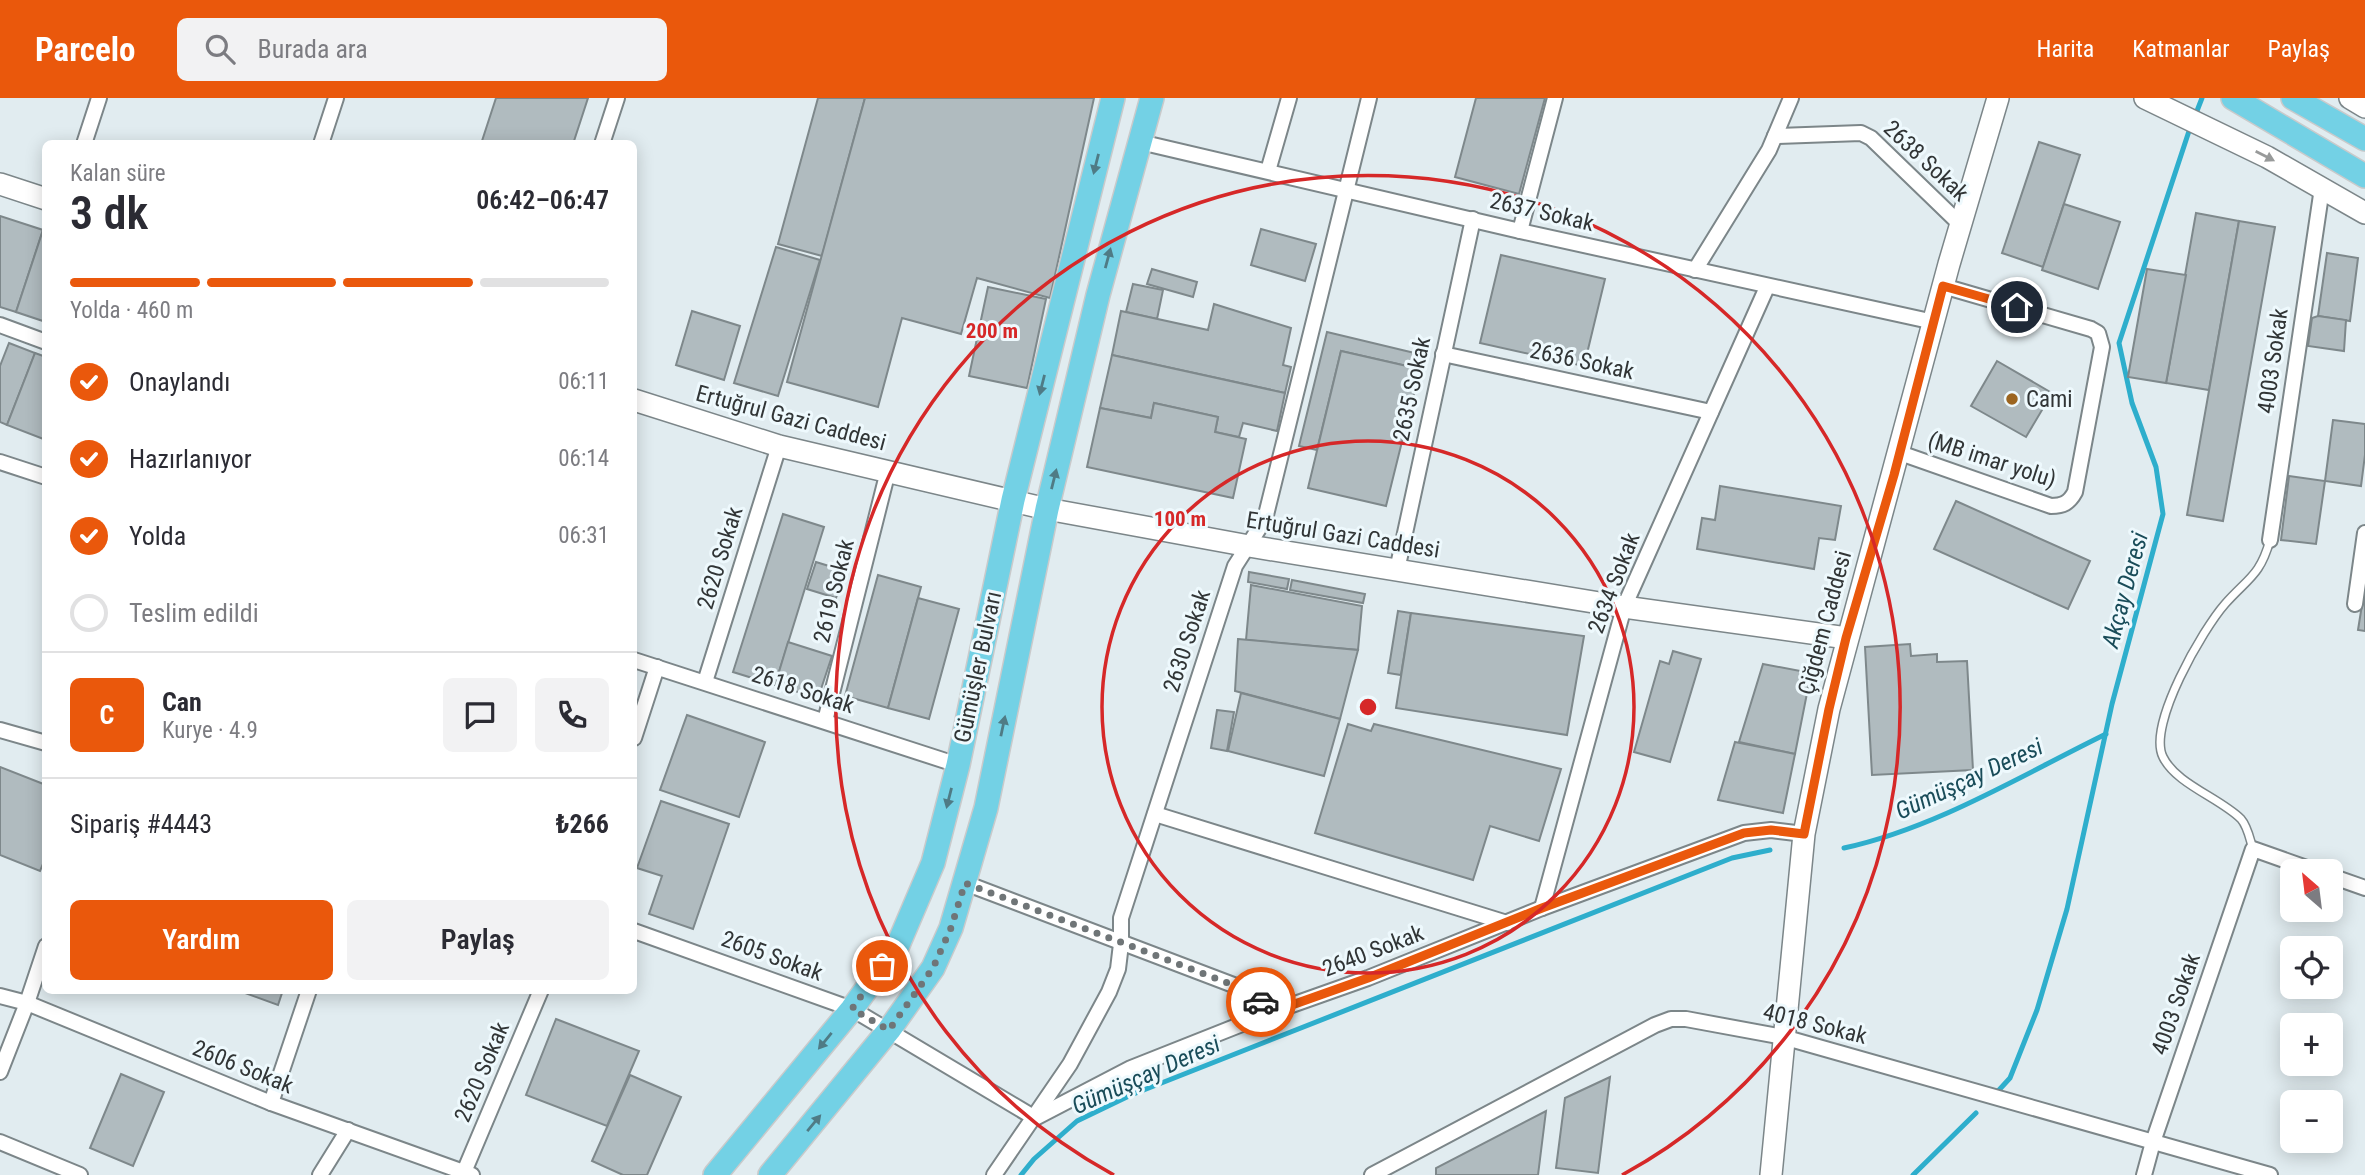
<!DOCTYPE html>
<html lang="tr">
<head>
<meta charset="utf-8">
<style>
  body { margin:0; font-family:"Roboto Condensed",sans-serif; background:#f2f2f3; color:#2b2b33; height:100vh; display:flex; flex-direction:column; font-size:26px; white-space:nowrap }
  * { box-sizing:border-box; margin:0 }
  p { font-size:23px; color:#7c7c81 }
  .icon { flex:none; width:38px; height:38px; fill:none; stroke:currentColor; stroke-width:2; stroke-linecap:round; stroke-linejoin:round }
  .map { position:relative; flex:1; overflow:hidden }
  .panel { position:absolute; left:42px; top:42px; width:595px; height:854px; display:flex; flex-direction:column; background:#fff; border-radius:10px; box-shadow:0 4px 18px #0003 }
  .panel>* { flex:none }
  .needle { width:46px; rotate:332deg }
  .controls { position:absolute; left:2280px; top:761px; display:grid; gap:14px }
  .controls a { display:grid; place-items:center; width:63px; height:63px; border-radius:10px; background:#fff; box-shadow:0 4px 18px #0003; font-size:35px }
  .pin { position:absolute; display:grid; place-items:center; width:60px; height:60px; color:#fff; margin:-30px; border:4px solid #fff; border-radius:50%; box-shadow:0 2px 7px #0007 }
  .courier { position:absolute; display:grid; place-items:center; width:70px; height:70px; margin:-35px; border:5px solid #ea580c; border-radius:50%; background:#fff; color:#222; box-shadow:0 2px 9px #0007 }
  .headline em { font-style:normal; font-weight:600 }
  .headline div { display:flex; flex-direction:column-reverse }
  .headline { display:flex; align-items:center; justify-content:space-between; height:119px; padding:0 28px }
  h1 { font-size:46px; font-weight:600; line-height:52px }
  .bar { display:grid; grid-template-columns:repeat(4,1fr); gap:10px 7px; align-content:center; height:84px; padding:0 28px }
  .bar i { height:9px; border-radius:5px; background:#e1e1e2 }
  .bar .current { background:#ea580c }
  .bar p { grid-column:span 4 }
  .line { display:flex; align-items:center; gap:18px; padding:0 28px; border-top:2px solid #e1e1e2 }
  .line div { flex:1 }
  .round { display:grid; place-items:center; flex:none; width:74px; height:74px; border-radius:10px; background:#f2f2f3 }
  ol { padding:0 28px; list-style:none }
  li { display:flex; align-items:center; gap:21px; height:77px }
  li p { margin-inline-start:auto }
  li .icon { padding:7px; border-radius:50%; background:#ea580c; color:#fff; stroke-width:4 }
  li:last-child { color:#7c7c81 }
  li i { width:38px; height:38px; border:4px solid #e1e1e2; border-radius:50% }
  .button { display:flex; gap:14px; margin-top:auto; padding:14px 28px }
  .button a { flex:1; height:80px; border-radius:10px; background:#ea580c; color:#fff; font-size:28px; font-weight:600; line-height:80px; text-align:center }
  .button a+a { background:#f2f2f3; color:#2b2b33 }
  header { display:flex; align-items:center; gap:42px; box-sizing:border-box; height:98px; padding:0 35px; background:#ea580c; color:#fff }
  header strong { font-size:33px }
  nav { display:flex; gap:38px; margin-inline-start:auto; font-size:24px }
  .search { width:490px; height:63px; background:#f2f2f3; display:flex; align-items:center; gap:18px; box-sizing:border-box; padding:0 24px; border-radius:10px; color:#7c7c81; font-size:26px }
  .map>svg:first-child { display:block }
</style>
</head>
<body>
<header>
<strong>Parcelo</strong>
<div class="search"><svg class="icon" aria-label="search" viewBox="0 0 24 24"><circle cx="10" cy="10" r="6"/><path d="M15 15l6 6"/></svg>Burada ara</div>
<nav><a>Harita</a><a>Katmanlar</a><a>Paylaş</a></nav>
</header>
<div class="map">
<svg width="2365" height="1077" viewBox="0 0 2365 1077">
  <rect width="100%" height="100%" fill="#e1ecf0"/>
  <g fill="none" stroke-linecap="round" stroke-linejoin="round">
    <g stroke="#2eaecc" stroke-width="5">
      <polyline points="2195,18 2202,0"/>
      <path d="M1844 750C1936 730 2022 677 2106 636"/>
      <polyline points="1999,992 2010,980 2037,912 2067,811 2112,606 2163,416 2156,369 2132,305 2119,245 2191,27"/>
      <polyline points="1021,1077 1034,1061 1077,1023 1131,997 1732,760 1770,752"/>
      <polyline points="1913,1077 1976,1015"/>
    </g>
  </g>
  <g fill="#b0bbbf" stroke="#7e888b" stroke-width="2">
    <polygon points="496,0 588,0 573,46 481,46"/>
    <polygon points="818,0 865,0 822,158 778,146"/>
    <polygon points="865,0 1094,0 1050,200 977,180 961,236 902,220 878,309 787,284"/>
    <polygon points="1476,0 1545,0 1519,96 1455,79"/>
    <polygon points="2039,44 2080,57 2043,169 2002,155"/>
    <polygon points="2064,106 2120,124 2098,191 2042,172"/>
    <polygon points="2196,115 2239,123 2209,292 2166,285"/>
    <polygon points="0,118 43,132 16,214 0,209"/>
    <polygon points="2239,123 2275,129 2223,423 2187,417"/>
    <polygon points="1261,131 1316,146 1305,183 1251,167"/>
    <polygon points="43,132 46,133 46,224 16,214"/>
    <polygon points="776,149 820,162 778,298 734,285"/>
    <polygon points="2327,155 2358,160 2350,223 2318,218"/>
    <polygon points="1501,157 1605,181 1584,268 1480,245"/>
    <polygon points="1152,171 1197,184 1193,199 1147,186"/>
    <polygon points="2147,171 2186,177 2166,285 2128,279"/>
    <polygon points="1133,186 1163,192 1157,221 1126,214"/>
    <polygon points="988,189 1046,201 1027,290 969,278"/>
    <polygon points="1214,206 1291,230 1283,267 1291,269 1285,295 1112,257 1121,213 1208,232"/>
    <polygon points="692,213 740,228 724,282 676,267"/>
    <polygon points="2318,218 2346,222 2344,253 2308,248 2312,220"/>
    <polygon points="1327,234 1423,257 1420,271 1341,253 1317,352 1299,348"/>
    <polygon points="9,245 35,255 7,327 0,324 0,268"/>
    <polygon points="1341,253 1420,271 1386,408 1308,390"/>
    <polygon points="35,255 46,259 46,342 7,327"/>
    <polygon points="1112,257 1285,295 1277,333 1243,325 1239,339 1215,334 1218,319 1154,305 1151,320 1100,310"/>
    <polygon points="1997,263 2052,295 2026,339 1971,308"/>
    <polygon points="1154,305 1218,319 1215,334 1246,341 1233,400 1087,369 1100,310 1151,320"/>
    <polygon points="2333,322 2365,326 2365,357 2361,388 2325,383"/>
    <polygon points="2289,378 2325,383 2316,446 2281,442"/>
    <polygon points="1720,388 1841,408 1835,442 1819,440 1814,471 1697,451 1702,420 1715,422"/>
    <polygon points="1956,403 2090,463 2068,511 1934,451"/>
    <polygon points="783,416 824,429 775,587 733,574"/>
    <polygon points="816,464 845,473 836,500 807,491"/>
    <polygon points="1249,474 1289,481 1287,491 1248,484"/>
    <polygon points="878,477 921,489 888,610 845,598"/>
    <polygon points="1292,482 1365,496 1363,505 1290,492"/>
    <polygon points="1251,487 1362,508 1358,552 1246,542"/>
    <polygon points="2365,488 2365,533 2358,532"/>
    <polygon points="918,500 959,511 929,621 888,610"/>
    <polygon points="1398,513 1411,515 1401,577 1388,575"/>
    <polygon points="1411,515 1584,538 1567,637 1396,610"/>
    <polygon points="1238,541 1358,552 1340,621 1235,593"/>
    <polygon points="788,544 832,558 818,600 775,587"/>
    <polygon points="1910,546 1911,558 1937,556 1937,564 1967,563 1973,672 1872,677 1865,549"/>
    <polygon points="1673,553 1701,561 1670,664 1634,654 1660,563 1669,566"/>
    <polygon points="1763,566 1811,575 1795,656 1739,644"/>
    <polygon points="1241,595 1340,621 1324,678 1228,653"/>
    <polygon points="1217,612 1234,614 1227,653 1211,650"/>
    <polygon points="687,617 765,644 739,719 660,692"/>
    <polygon points="1348,626 1371,633 1374,626 1561,671 1539,743 1490,728 1473,782 1315,735"/>
    <polygon points="1735,644 1795,656 1783,715 1718,702"/>
    <polygon points="0,669 46,687 46,759 40,773 0,757"/>
    <polygon points="661,703 729,726 693,831 649,816 662,778 637,770"/>
    <polygon points="237,892 283,892 278,907"/>
    <polygon points="556,921 639,953 607,1028 526,997"/>
    <polygon points="121,976 164,994 133,1068 90,1050"/>
    <polygon points="630,977 681,999 647,1077 623,1077 592,1063"/>
    <polygon points="1610,979 1598,1075 1556,1070 1565,1000"/>
    <polygon points="1546,1013 1538,1077 1436,1077 1436,1070"/>
  </g>
  <g fill="none" stroke-linecap="round" stroke-linejoin="round">
    <g stroke="#7c8689" stroke-width="10">
      <path id="lane" d="M2253 751C2250 742 2248 729 2241 721 2220 700 2176 686 2163 659 2147 627 2203 531 2225 506 2248 480 2260 478 2270 442"/>
    </g>
    <g stroke="#7c8689" stroke-width="18">
      <g id="street">
        <polyline points="1775,38 1861,35 1871,40 1961,127"/>
        <polyline points="1140,44 1520,133 1934,224"/>
        <polyline points="84,46 99,0"/>
        <polyline points="321,46 336,0"/>
        <polyline points="602,46 617,0"/>
        <polyline points="1268,73 1289,0"/>
        <polyline points="1520,133 1555,0"/>
        <polyline points="1695,172 1769,52 1791,0"/>
        <polyline points="0,227 46,244"/>
        <polyline points="1443,256 1711,314"/>
        <path d="M1900 355 2051 408C2063 408 2069 405 2075 394L2102 249 2098 235 2091 231 1943 188"/>
        <polyline points="0,364 46,379"/>
        <polyline points="2270,442 2322,90"/>
        <polyline points="1397,472 1473,121"/>
        <polyline points="2355,506 2365,435"/>
        <polyline points="634,562 958,667"/>
        <polyline points="705,584 779,348"/>
        <polyline points="825,623 888,373"/>
        <polyline points="0,632 46,645"/>
        <polyline points="634,640 657,569"/>
        <polyline points="1155,716 1507,825"/>
        <polyline points="2331,778 2365,790"/>
        <polyline points="965,785 1244,891 1275,913 1368,880 1542,810 1744,735 1771,732 1804,736"/>
        <polyline points="1542,810 1624,509 1767,189"/>
        <polyline points="634,833 852,911 1035,1020 1131,970 1275,913"/>
        <polyline points="0,898 27,905 271,1005 472,1077"/>
        <polyline points="0,974 27,905 46,848"/>
        <polyline points="271,1005 309,892"/>
        <polyline points="0,1044 80,1077"/>
        <polyline points="464,1074 541,892"/>
        <polyline points="320,1077 348,1032"/>
        <polyline points="994,1077 1070,966 1109,894 1118,871 1121,846 1121,820 1235,468 1265,421 1369,0"/>
        <polyline points="1372,1077 1655,927 1671,921 1686,921 1783,939 2270,1077"/>
        <polyline points="2144,1077 2153,1044 2253,751 2318,774"/>
      </g>
    </g>
    <g stroke="#7c8689" stroke-width="24">
      <g id="secondary">
        <polyline points="2145,0 2267,59 2365,115"/>
        <polyline points="2350,0 2365,9"/>
        <polyline points="0,86 46,101"/>
        <polyline points="634,302 779,348 1047,411 1249,448 1624,509 1847,540"/>
        <polyline points="1771,1077 1804,736 1829,611 1949,166 1998,0"/>
      </g>
    </g>
    <g stroke="#c9cacb" stroke-width="26">
      <g id="primary">
        <polyline points="2233,0 2365,78"/>
        <polyline points="2293,0 2365,41"/>
        <polyline points="715,1077 852,911 898,847 933,765 958,667 1013,402 1113,0"/>
        <polyline points="770,1077 889,932 933,870 951,830 986,710 1047,411 1098,197 1152,0"/>
      </g>
    </g>
    <use href="#lane" stroke="#fff" stroke-width="7"/>
    <use href="#street" stroke="#fff" stroke-width="14"/>
    <use href="#secondary" stroke="#fff" stroke-width="21"/>
    <use href="#primary" stroke="#73d1e5" stroke-width="23"/>
  </g>
  <defs><path id="oneway-solid" d="M-6-.8H1V-3.2L6.5 0L1 3.2V.8H-6Z" transform="scale(1.75)"/></defs>
  <use fill="#989a9a" href="#oneway-solid" transform="translate(2265 58) rotate(27)"/>
  <g fill="#4f7b85">
    <use href="#oneway-solid" transform="translate(1096 66) rotate(104)"/>
    <use href="#oneway-solid" transform="translate(1108 160) rotate(-75)"/>
    <use href="#oneway-solid" transform="translate(1042 287) rotate(104)"/>
    <use href="#oneway-solid" transform="translate(1054 381) rotate(-76)"/>
    <use href="#oneway-solid" transform="translate(1003 628) rotate(-78)"/>
    <use href="#oneway-solid" transform="translate(949 700) rotate(104)"/>
    <use href="#oneway-solid" transform="translate(825 943) rotate(129)"/>
    <use href="#oneway-solid" transform="translate(814 1025) rotate(-50)"/>
  </g>
  <g fill="none" stroke-linecap="round" stroke-linejoin="round">
    <polyline stroke="#6f7577" stroke-width="7" stroke-dasharray="0 12.6" points="882,868 852,911 889,932 933,870 951,830 965,785 1244,891 1261,904"/>
    <polyline stroke="#ea580c" stroke-width="9" points="1261,904 1275,913 1368,880 1542,810 1744,735 1771,732 1804,736 1829,611 1846,540 1894,377 1943,188 2017,209"/>
  </g>
  <g fill="none" stroke="#d62828" stroke-width="3.5">
    <circle cx="1368" cy="609" r="266"/>
    <path d="M1114 1077A532 532 0 1 1 1622 1077"/>
  </g>
  <circle fill="#9c6520" stroke="#eef9fd" stroke-width="2.5" cx="2012" cy="301" r="7"/>
  <g text-anchor="middle" dominant-baseline="central" stroke-width="6" stroke-linejoin="round" paint-order="stroke">
    <g font-size="23" fill="#313536" stroke="#eef9fd">
      <text transform="translate(1926 63) rotate(43)">2638 Sokak</text>
      <text transform="translate(1542 114) rotate(13)">2637 Sokak</text>
      <text transform="translate(1582 263) rotate(12)">2636 Sokak</text>
      <text transform="translate(2273 263) rotate(-82)">4003 Sokak</text>
      <text transform="translate(1412 291) rotate(-78)">2635 Sokak</text>
      <text transform="translate(791 320) rotate(15)">Ertuğrul Gazi Caddesi</text>
      <text transform="translate(1992 362) rotate(18)">(MB imar yolu)</text>
      <text transform="translate(1343 437) rotate(9)">Ertuğrul Gazi Caddesi</text>
      <text transform="translate(720 460) rotate(-73)">2620 Sokak</text>
      <text transform="translate(1614 485) rotate(-69)">2634 Sokak</text>
      <text transform="translate(834 493) rotate(-76)">2619 Sokak</text>
      <text transform="translate(1825 525) rotate(-75)">Çiğdem Caddesi</text>
      <text transform="translate(1187 543) rotate(-72)">2630 Sokak</text>
      <text transform="translate(978 569) rotate(-78)">Gümüşler Bulvarı</text>
      <text transform="translate(803 592) rotate(18)">2618 Sokak</text>
      <text transform="translate(1373 853) rotate(-21)">2640 Sokak</text>
      <text transform="translate(772 858) rotate(20)">2605 Sokak</text>
      <text transform="translate(2176 906) rotate(-71)">4003 Sokak</text>
      <text transform="translate(1815 926) rotate(14)">4018 Sokak</text>
      <text transform="translate(243 969) rotate(22)">2606 Sokak</text>
      <text transform="translate(482 974) rotate(-67)">2620 Sokak</text>
    </g>
    <g font-size="23" fill="#313536" stroke="#eef9fd" text-anchor="start">
      <text x="2026" y="301">Cami</text>
    </g>
    <g font-size="24" font-style="italic" fill="#194c59" stroke="#eef9fd">
      <text transform="translate(2125 492) rotate(-75)">Akçay Deresi</text>
      <text transform="translate(1969 681) rotate(-25)">Gümüşçay Deresi</text>
      <text transform="translate(1146 977) rotate(-24)">Gümüşçay Deresi</text>
    </g>
  </g>
  <circle cx="1368" cy="609" r="10" fill="#d62828" stroke="#eef9fd" stroke-width="3.5"/>
  <g font-size="21" text-anchor="middle" font-weight="bold" fill="#d62828" stroke="#eef9fd" stroke-width="6" stroke-linejoin="round" paint-order="stroke">
    <text x="992" y="240">200 m</text>
    <text x="1180" y="428">100 m</text>
  </g>
</svg>
<div class="controls">
<a><svg class="needle" viewBox="-14 -14 28 28"><path d="M0-13l5 13h-10z" fill="#e53935"/><path d="M0 13l5-13h-10z" fill="#7c7c81"/></svg></a>
<a><svg class="icon" aria-label="locate" viewBox="0 0 24 24"><circle cx="12" cy="12" r="6"/><path d="M12 2v4M12 18v4M2 12h4M18 12h4"/></svg></a>
<a>+</a>
<a>−</a>
</div>
<div class="pin" style="left:882px;top:868px;background:#ea580c"><svg class="icon" aria-label="bag" viewBox="0 0 24 24"><path d="M5 8h14l-1 12H6zM9 8a3 3 0 0 1 6 0"/></svg></div>
<div class="pin" style="left:2017px;top:209px;background:#1f2937"><svg class="icon" aria-label="home" viewBox="0 0 24 24"><path d="M3 11l9-7 9 7M6 9v11h12V9"/></svg></div>
<div class="courier" style="left:1261px;top:904px"><svg class="icon" aria-label="car" viewBox="0 0 24 24"><path d="M5 17H2v-5l4-1 3-4h7l3 4 3 1v5h-3M9 17h6M6 11h13"/><circle cx="7" cy="17" r="2"/><circle cx="17" cy="17" r="2"/></svg></div>
<section class="panel">
<div class="headline"><div><h1>3 dk</h1><p>Kalan süre</p></div><em>06:42–06:47</em></div>
<div class="bar"><i class="current"></i><i class="current"></i><i class="current"></i><i></i><p>Yolda · 460 m</p></div>
<ol>
<li><svg class="icon" aria-label="check" viewBox="0 0 24 24"><path d="M5 12l5 5 9-10"/></svg>Onaylandı<p>06:11</p></li>
<li><svg class="icon" aria-label="check" viewBox="0 0 24 24"><path d="M5 12l5 5 9-10"/></svg>Hazırlanıyor<p>06:14</p></li>
<li><svg class="icon" aria-label="check" viewBox="0 0 24 24"><path d="M5 12l5 5 9-10"/></svg>Yolda<p>06:31</p></li>
<li><i></i>Teslim edildi</li>
</ol>
<div class="line" style="height:126px"><b class="round" style="background:#ea580c;color:#fff">C</b><div><b>Can</b><p>Kurye · 4.9</p></div><a class="round"><svg class="icon" aria-label="chat" viewBox="0 0 24 24"><path d="M4 5h16v11H9l-5 4z"/></svg></a><a class="round"><svg class="icon" aria-label="phone" viewBox="0 0 24 24"><path d="M5 4h4l2 5-3 2q2 4 5 5l2-3 5 2v4C11 20 4 13 5 4z"/></svg></a></div>
<div class="line" style="height:91px"><div>Sipariş #4443</div><b>₺266</b></div>
<div class="button"><a>Yardım</a><a>Paylaş</a></div>
</section>
</div>
</body>
</html>
